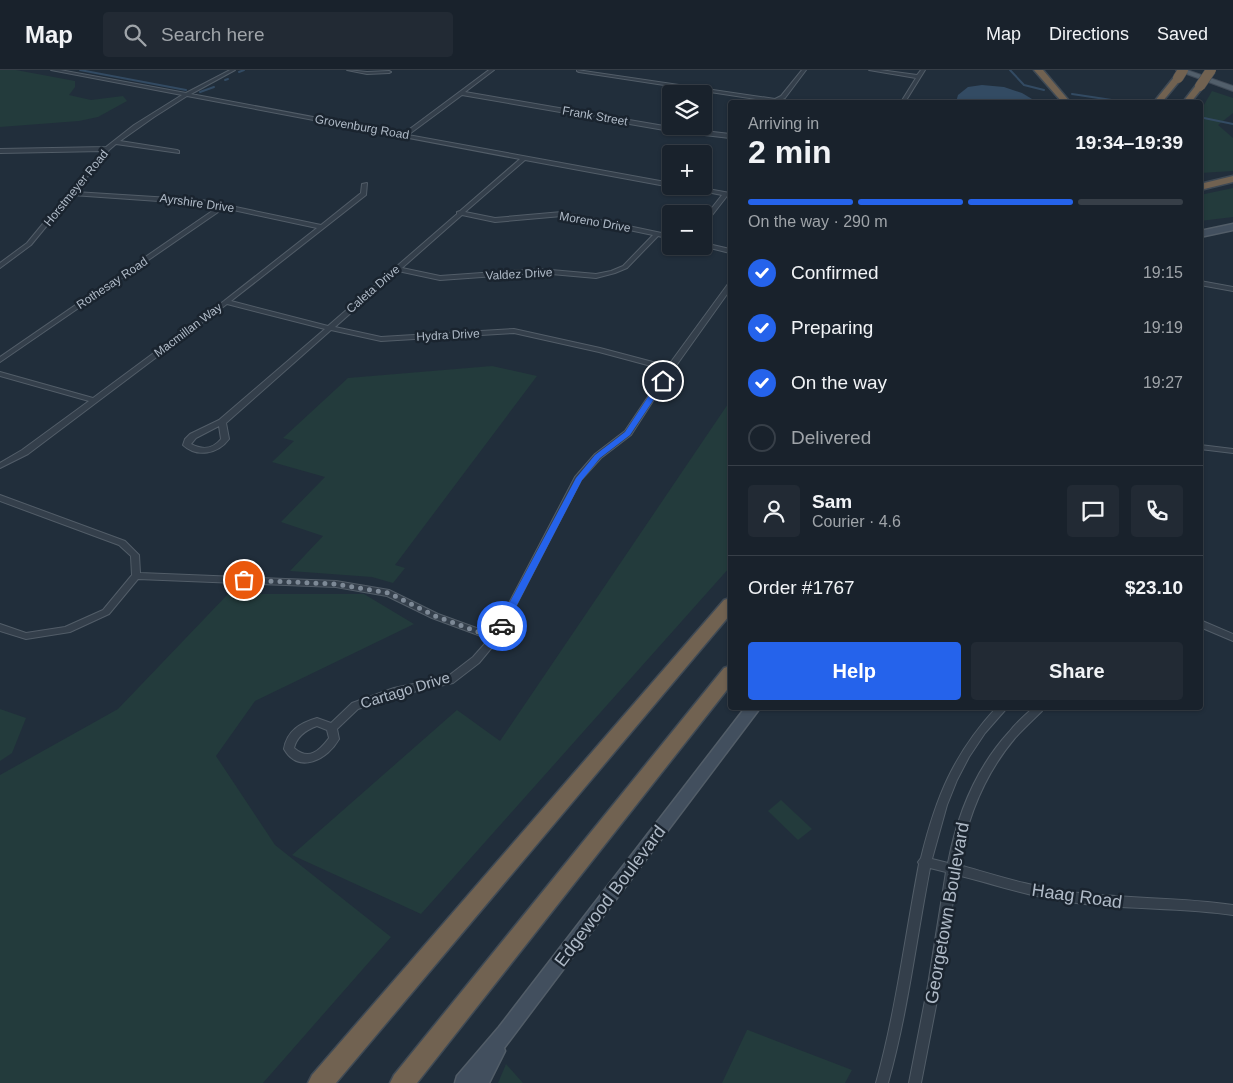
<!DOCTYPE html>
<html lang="en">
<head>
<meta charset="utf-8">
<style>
  body { margin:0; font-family:Arial,sans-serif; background:#222a34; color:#f1f3f6; height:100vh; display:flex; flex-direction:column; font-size:19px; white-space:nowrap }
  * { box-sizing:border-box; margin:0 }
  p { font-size:16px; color:#9fa4a9 }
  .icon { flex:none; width:28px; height:28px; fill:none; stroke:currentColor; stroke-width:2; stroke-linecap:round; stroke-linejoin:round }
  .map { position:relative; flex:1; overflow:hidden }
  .drawer { position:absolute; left:728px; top:30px; width:475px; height:610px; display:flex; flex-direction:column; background:#19222c; border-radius:5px; box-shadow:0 1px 4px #0004,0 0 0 1px #373f48 }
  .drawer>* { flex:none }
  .fabs { position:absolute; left:662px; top:15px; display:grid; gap:10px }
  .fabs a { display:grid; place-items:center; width:50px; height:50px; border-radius:5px; background:#19222c; box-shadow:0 1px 4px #0004,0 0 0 1px #373f48; font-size:25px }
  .pin { position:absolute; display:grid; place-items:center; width:42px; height:42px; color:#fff; margin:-21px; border:2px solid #fff; border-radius:50%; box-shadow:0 1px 5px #0007 }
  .courier { position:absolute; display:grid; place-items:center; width:50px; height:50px; margin:-25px; border:4px solid #2563eb; border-radius:50%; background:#fff; color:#222; box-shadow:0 1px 6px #0007 }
  .overview em { font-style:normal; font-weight:700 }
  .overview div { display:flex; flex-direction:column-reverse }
  .overview { display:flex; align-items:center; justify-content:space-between; height:85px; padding:0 20px }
  h1 { font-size:32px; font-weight:700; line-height:38px }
  .bar { display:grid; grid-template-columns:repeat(4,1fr); gap:8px 5px; align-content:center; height:60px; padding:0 20px }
  .bar i { height:6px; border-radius:4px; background:#373f48 }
  .bar .on { background:#2563eb }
  .bar p { grid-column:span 4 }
  .line { display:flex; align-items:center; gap:12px; padding:0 20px; border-top:1px solid #373f48 }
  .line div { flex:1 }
  .round { display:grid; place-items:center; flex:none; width:52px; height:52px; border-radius:5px; background:#222a34 }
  ol { padding:0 20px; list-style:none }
  li { display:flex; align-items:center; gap:15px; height:55px }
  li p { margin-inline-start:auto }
  li .icon { padding:5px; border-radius:50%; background:#2563eb; color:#fff; stroke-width:4 }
  li:last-child { color:#9fa4a9 }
  li i { width:28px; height:28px; border:2px solid #373f48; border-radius:50% }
  .primary-button { display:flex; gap:10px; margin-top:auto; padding:10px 20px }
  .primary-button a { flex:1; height:58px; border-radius:5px; background:#2563eb; color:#fff; font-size:20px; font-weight:700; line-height:58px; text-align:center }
  .primary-button a+a { background:#222a34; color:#f1f3f6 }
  header { display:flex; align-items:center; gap:30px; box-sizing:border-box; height:70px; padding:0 25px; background:#19222c; border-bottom:1px solid #373f48 }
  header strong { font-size:24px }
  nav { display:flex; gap:28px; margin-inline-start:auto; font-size:18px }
  .search { width:350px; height:45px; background:#222a34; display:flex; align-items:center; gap:12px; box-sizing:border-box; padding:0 18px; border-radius:5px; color:#9fa4a9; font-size:19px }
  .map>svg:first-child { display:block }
</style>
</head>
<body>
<header>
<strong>Map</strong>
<div class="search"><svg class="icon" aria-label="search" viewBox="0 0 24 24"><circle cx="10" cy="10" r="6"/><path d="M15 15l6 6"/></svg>Search here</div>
<nav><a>Map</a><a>Directions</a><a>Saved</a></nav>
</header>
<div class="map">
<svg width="1233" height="1013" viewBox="0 0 1233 1013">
  <rect width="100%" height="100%" fill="#212e3b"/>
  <g fill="#233b3c">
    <polygon points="0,0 16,0 75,11 75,17 69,25 91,30 123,26 127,31 98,47 79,51 0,57"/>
    <polygon points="1212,21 1233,28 1233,43 1218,55 1233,68 1233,101 1200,103 1200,42"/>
    <polygon points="1233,118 1233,147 1200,151 1200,125"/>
    <polygon points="492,296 537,306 395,495 405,498 393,513 372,507 290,501 323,466 281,452 325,407 272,392 294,371 283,368 348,308"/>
    <polygon points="730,331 730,497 421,844 292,785 457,640 500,671"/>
    <polygon points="228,524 364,524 414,554 255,631 216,686 275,775 391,867 263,1013 0,1013 0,705 118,639"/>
    <polygon points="0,639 26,648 12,683 0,691"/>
    <polygon points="781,730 812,759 798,770 768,741"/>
    <polygon points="747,960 748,960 852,1000 845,1013 722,1013"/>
    <polygon points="506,994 523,1013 498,1013"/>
  </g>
  <polygon fill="#334b63" points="982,15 1004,17 1022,23 1037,32 956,32 958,25 968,17"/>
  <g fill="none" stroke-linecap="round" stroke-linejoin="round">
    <g stroke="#334b63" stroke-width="2">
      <polyline points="80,0 186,20"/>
      <polyline points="1010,0 1024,15 1044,20"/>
      <polyline points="239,2 244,0"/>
      <polyline points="225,10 228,9"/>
      <polyline points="200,22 214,17"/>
      <polyline points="1072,24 1125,32"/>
      <polyline points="1204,48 1233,54"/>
    </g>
    <g stroke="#525d68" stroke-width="2">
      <g id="street">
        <path d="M51 0H60L186 23 230 0H235L191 24 403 64 489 0H494L465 22 670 57 730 64V68L670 61 462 25 408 65 671 113V116H673L671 117 525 90 465 142 495 148 562 142 671 165V169L658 166 627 198 615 203 596 208 540 203 440 210 398 201 335 257 381 267 514 259 600 278 668 296 728 214 730 213V220L673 300 631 365 601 388 581 410 498 570 479 593 453 613 395 626 358 639 337 659 339 669C328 689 299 705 284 679 287 661 300 653 317 648L331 653 352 633 394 618 447 607 473 587 489 569 432 548 387 526 336 517 138 509 109 544 70 562 26 569 0 561V554L26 563 65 557 103 540 132 505 131 486 119 475 0 431V425L125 471 139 485 140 503 336 511 389 520 438 544 493 564 575 407 595 384 625 361 666 300 599 282 514 263 381 271 331 260 226 353 229 369C218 384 197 388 183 375L185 369 190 364 219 350 325 259 227 234 28 384 0 398V393L22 380 89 331 0 306V302L93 328 224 231 317 158 224 138 0 292V287L218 137 202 134 72 125 31 175 0 198V193L27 173 103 81 0 83V79L106 77 134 55 182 25ZM187 26 520 89 460 141 457 142V144L328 256 231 231 366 125 367 113 362 114 361 123 321 155 202 130 75 122 109 80 116 74 179 83V81L177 80 120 71 154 47ZM462 145 495 152 562 146 653 165 623 196 611 201 596 204 540 199 440 206 402 198ZM219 356 221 369C213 379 202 380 191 374L196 368ZM317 656 327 660 329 668C319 681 309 691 294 678 297 666 306 660 317 656Z"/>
        <polygon points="347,0 367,2 389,1 391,2 389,3 367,4"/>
        <polygon points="577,0 775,29 781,26 802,0 806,0 785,28 776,32 579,2 577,1"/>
        <polygon points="869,0 880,0 917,5 921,0 925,0 905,32 901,32 916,8"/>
        <polygon points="677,116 691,116 730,123 730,127 727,126 706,153 704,154 704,148 722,125"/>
        <polygon points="704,173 730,179 730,183 702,176 704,176"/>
        <polygon points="1200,211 1233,217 1233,221 1200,215"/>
        <polygon points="1200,375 1233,379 1233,383 1200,379"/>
        <polygon points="1200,550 1233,564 1233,571 1200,557"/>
        <path d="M996 638H1007L985 663 969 687 957 710 947 735 932 789 948 793C957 745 976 698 1009 662 1016 653 1025 645 1033 638H1044L1042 641C1033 650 1023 659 1015 668 984 705 967 748 959 795 995 805 1032 817 1070 822 1124 829 1179 827 1233 835V845C1178 837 1123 840 1069 832 1030 827 994 814 957 805L940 915 921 1013H909L928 915 946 802 930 798C916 870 908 942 888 1013H876C896 941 905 867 919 794L918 792 921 788C936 727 953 685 996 638Z"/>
      </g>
    </g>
    <g stroke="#525d68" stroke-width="3">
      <g id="secondary">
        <polygon points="1233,154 1233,160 1200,167 1200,161"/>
        <polygon points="745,638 760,638 504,978 505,981 489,1013 455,1013 457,1006 499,957"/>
      </g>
    </g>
    <g stroke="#414b57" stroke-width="2">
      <polygon id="primary" points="1176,0 1187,0 1233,16 1233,21"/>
    </g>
    <g stroke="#3f4a55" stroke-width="3">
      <g id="highway">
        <polygon points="1034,0 1043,0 1070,32 1062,32"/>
        <polygon points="1178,5 1182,8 1162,32 1154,32 1175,6"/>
        <polygon points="1200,13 1204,16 1191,32 1183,32 1197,14"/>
        <polygon points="1233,106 1233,112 1200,120 1200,114"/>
        <polygon points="730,528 730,545 336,1013 308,1013 312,1005 724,530"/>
        <polygon points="730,596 730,616 417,1013 390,1013 394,1005 724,598"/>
      </g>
    </g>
    <use href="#street" fill="#343f4b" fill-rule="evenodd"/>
    <use href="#secondary" fill="#424f5e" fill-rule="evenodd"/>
    <use href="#primary" fill="#525f6b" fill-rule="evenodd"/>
    <use href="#highway" fill="#716251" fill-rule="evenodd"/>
    <g stroke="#3f4a55" stroke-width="11" stroke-linecap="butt">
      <g id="highway-bridge">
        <polyline points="1178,8 1183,0"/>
        <polyline points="1200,16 1211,0"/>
      </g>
    </g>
    <use href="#highway-bridge" stroke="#716251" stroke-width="10"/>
  </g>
  <polygon fill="#2563eb" points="663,309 666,311 630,365 600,388 582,410 505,558 499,558 497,556 576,408 595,385 625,362 660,309"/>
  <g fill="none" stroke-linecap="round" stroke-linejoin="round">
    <polyline stroke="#7d8996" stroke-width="5" stroke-dasharray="0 9" points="244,510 336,514 389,523 435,546 495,568 502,556"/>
  </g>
  <g text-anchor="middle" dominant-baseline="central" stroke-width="5" stroke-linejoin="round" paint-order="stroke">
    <g font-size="12" fill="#afbac7" stroke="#1a242f">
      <text transform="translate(595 46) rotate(10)">Frank Street</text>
      <text transform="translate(362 57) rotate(10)">Grovenburg Road</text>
      <text transform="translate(76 118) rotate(-51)">Horstmeyer Road</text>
      <text transform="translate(197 133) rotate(8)">Ayrshire Drive</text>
      <text transform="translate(595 152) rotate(10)">Moreno Drive</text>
      <text transform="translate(519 204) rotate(-3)">Valdez Drive</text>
      <text transform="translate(112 213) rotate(-34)">Rothesay Road</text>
      <text transform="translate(373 219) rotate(-41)">Caleta Drive</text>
      <text transform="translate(188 260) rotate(-37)">Macmillan Way</text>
      <text transform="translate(448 265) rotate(-3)">Hydra Drive</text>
    </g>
    <g font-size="15" fill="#afbac7" stroke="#1a242f">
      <text transform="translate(405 620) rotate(-17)">Cartago Drive</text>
    </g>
    <g font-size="18" fill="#afbac7" stroke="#1a242f">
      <text transform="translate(610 826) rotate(-53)">Edgewood Boulevard</text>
      <text transform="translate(1077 826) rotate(8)">Haag Road</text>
      <text transform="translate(947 843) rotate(-80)">Georgetown Boulevard</text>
    </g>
  </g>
</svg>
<div class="fabs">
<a><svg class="icon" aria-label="layers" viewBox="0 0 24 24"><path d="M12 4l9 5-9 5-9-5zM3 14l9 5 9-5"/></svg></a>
<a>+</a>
<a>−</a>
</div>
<div class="pin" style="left:244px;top:510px;background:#ea580c"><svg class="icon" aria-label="bag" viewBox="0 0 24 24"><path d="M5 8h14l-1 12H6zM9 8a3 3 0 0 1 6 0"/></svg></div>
<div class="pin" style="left:663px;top:311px;background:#1f2937"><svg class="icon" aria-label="home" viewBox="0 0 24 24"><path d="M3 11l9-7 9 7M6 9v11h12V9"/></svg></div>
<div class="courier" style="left:502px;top:556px"><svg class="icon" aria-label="car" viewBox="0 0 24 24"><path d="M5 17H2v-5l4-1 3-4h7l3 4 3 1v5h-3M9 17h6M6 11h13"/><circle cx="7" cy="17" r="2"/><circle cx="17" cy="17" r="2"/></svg></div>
<section class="drawer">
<div class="overview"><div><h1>2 min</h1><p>Arriving in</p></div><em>19:34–19:39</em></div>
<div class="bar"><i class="on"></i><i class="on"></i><i class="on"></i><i></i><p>On the way · 290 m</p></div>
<ol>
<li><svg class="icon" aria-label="check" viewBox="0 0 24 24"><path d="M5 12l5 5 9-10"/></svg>Confirmed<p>19:15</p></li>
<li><svg class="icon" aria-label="check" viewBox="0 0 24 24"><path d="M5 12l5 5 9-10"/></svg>Preparing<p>19:19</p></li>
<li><svg class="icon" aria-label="check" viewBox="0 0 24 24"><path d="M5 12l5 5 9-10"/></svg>On the way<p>19:27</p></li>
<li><i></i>Delivered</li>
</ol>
<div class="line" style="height:90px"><a class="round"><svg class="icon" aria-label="person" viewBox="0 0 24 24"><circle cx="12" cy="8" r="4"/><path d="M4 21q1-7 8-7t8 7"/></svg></a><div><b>Sam</b><p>Courier · 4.6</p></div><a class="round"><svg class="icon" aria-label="chat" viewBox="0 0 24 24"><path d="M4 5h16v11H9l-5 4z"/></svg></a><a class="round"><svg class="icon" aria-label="phone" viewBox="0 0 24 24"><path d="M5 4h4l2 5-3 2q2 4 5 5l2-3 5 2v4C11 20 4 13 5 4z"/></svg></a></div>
<div class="line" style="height:65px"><div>Order #1767</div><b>$23.10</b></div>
<div class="primary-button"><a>Help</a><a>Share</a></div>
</section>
</div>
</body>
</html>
